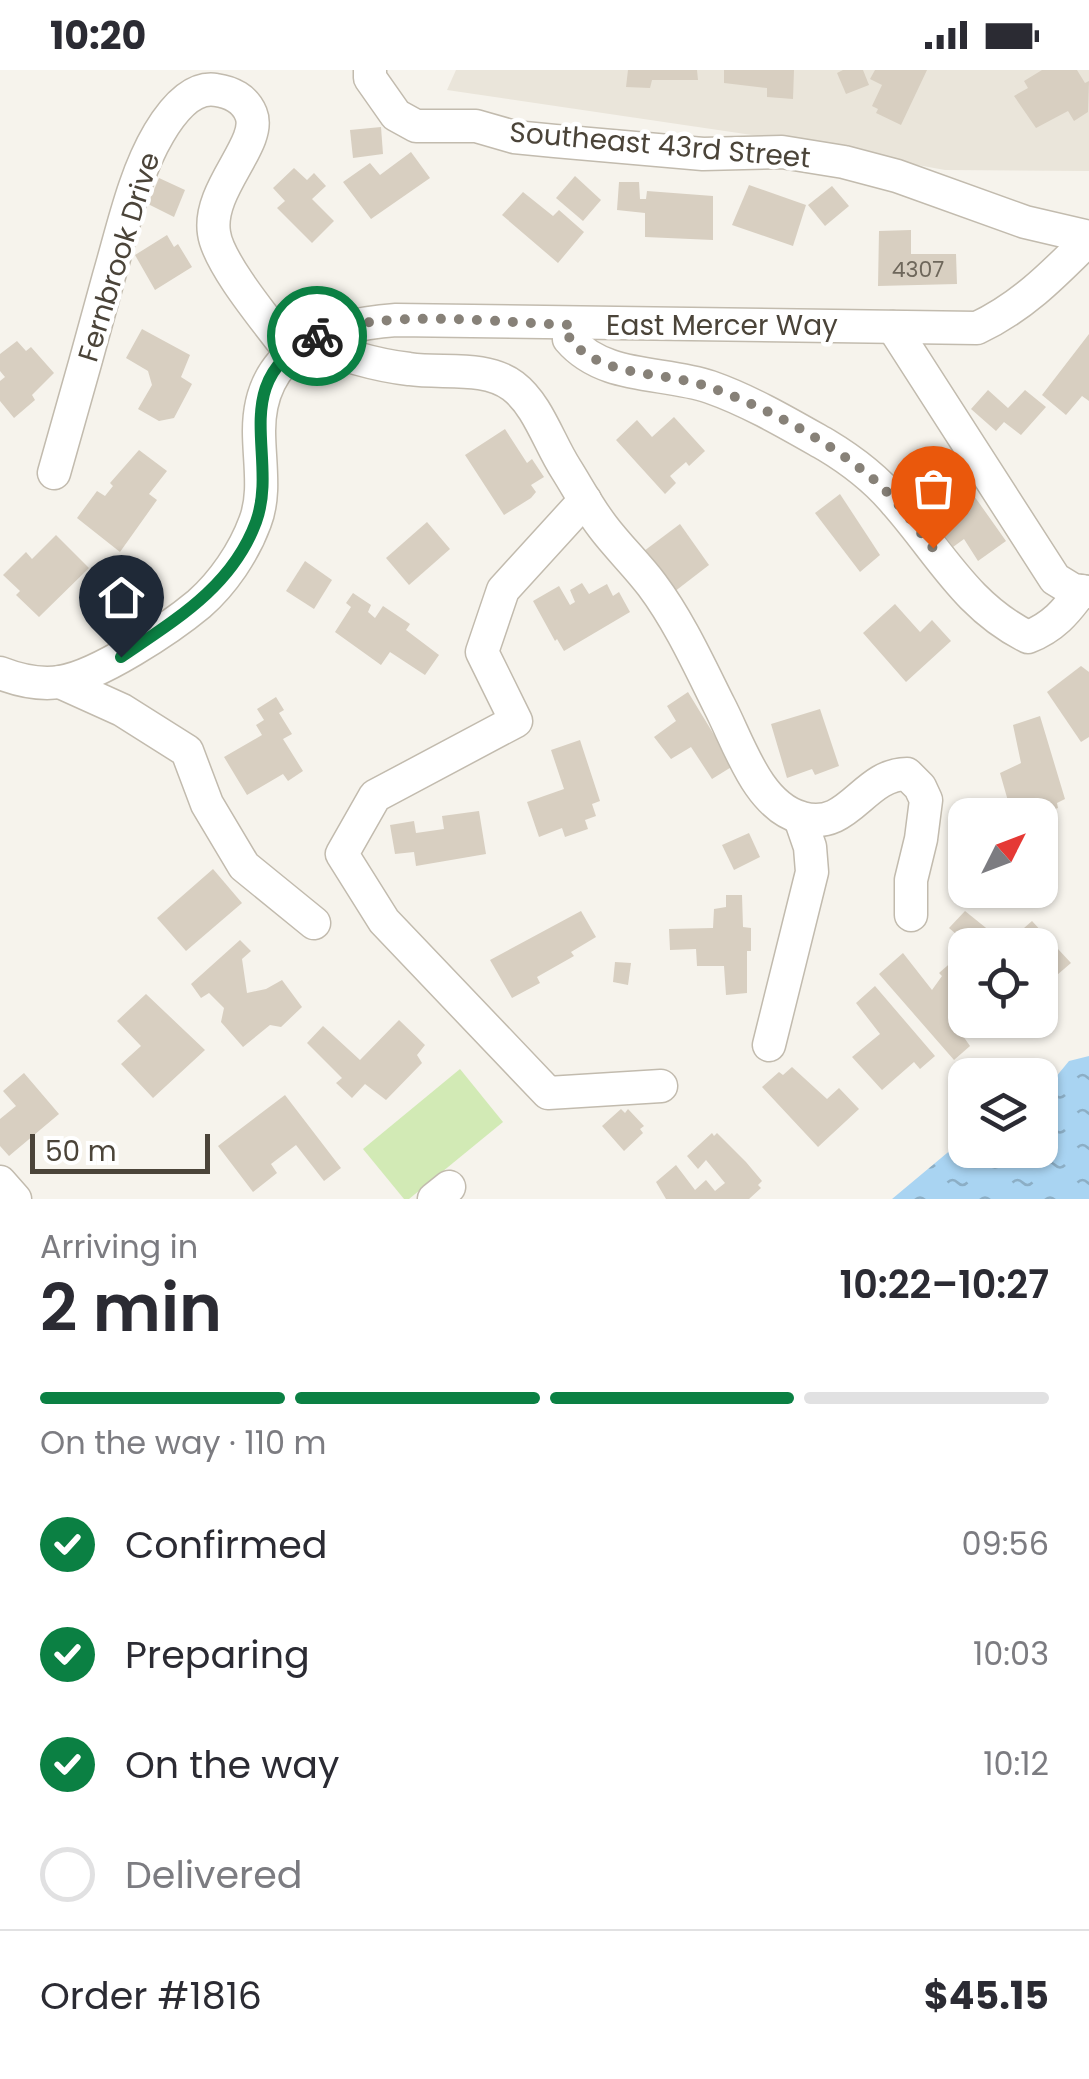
<!DOCTYPE html>
<html lang="en">
<head>
<meta charset="utf-8">
<style>
  body { margin:0; font-family:Poppins,sans-serif; background:#f7f7f7; color:#2b2b33; height:100vh; display:flex; flex-direction:column; font-size:38px; white-space:nowrap }
  * { box-sizing:border-box; margin:0 }
  p { font-size:32px; color:#7c7c81 }
  .icon { flex:none; width:55px; height:55px; fill:none; stroke:currentColor; stroke-width:2; stroke-linecap:round; stroke-linejoin:round }
  .map { position:relative; height:1129px; overflow:hidden }
  .sheet { display:flex; flex-direction:column; background:#fff; flex:1 }
  .sheet>* { flex:none }
  .needle { width:65px; rotate:48deg }
  .tools { position:absolute; left:948px; top:728px; display:grid; gap:20px }
  .tools a { display:grid; place-items:center; width:110px; height:110px; border-radius:20px; background:#fff; box-shadow:0 2px 8px #0004; font-size:50px }
  .scale { position:absolute; left:30px; bottom:25px; width:180px; box-sizing:border-box; padding-left:10px; border:5px solid #4b4439; border-top:0; font-size:28px; line-height:35px; white-space:nowrap; color:#4b4439; -webkit-text-stroke:8px #fff; paint-order:stroke }
  .pin { position:absolute; display:grid; place-items:center; width:85px; height:85px; color:#fff; margin:-102px -42px; border-radius:50% 50% 50% 0; rotate:-45deg; box-shadow:0 0 10px #0007 }
  .pin .icon { rotate:45deg }
  .courier { position:absolute; display:grid; place-items:center; width:100px; height:100px; margin:-50px; border:8px solid #0b8043; border-radius:50%; background:#fff; color:#222; box-shadow:0 2px 12px #0007 }
  .headline em { font-style:normal; font-weight:600 }
  .headline div { display:flex; flex-direction:column-reverse }
  .headline { display:flex; align-items:center; justify-content:space-between; height:170px; padding:0 40px }
  h1 { font-size:65px; font-weight:600; line-height:75px }
  .bar { display:grid; grid-template-columns:repeat(4,1fr); gap:15px 10px; align-content:center; height:120px; padding:0 40px }
  .bar i { height:12px; border-radius:8px; background:#e1e1e2 }
  .bar .on { background:#0b8043 }
  .bar p { grid-column:span 4 }
  .line { display:flex; align-items:center; gap:25px; padding:0 40px; border-top:2px solid #e1e1e2 }
  .line div { flex:1 }
  ol { padding:0 40px; list-style:none }
  li { display:flex; align-items:center; gap:30px; height:110px }
  li p { margin-inline-start:auto }
  li .icon { padding:10px; border-radius:50%; background:#0b8043; color:#fff; stroke-width:4 }
  li:last-child { color:#7c7c81 }
  li i { width:55px; height:55px; border:5px solid #e1e1e2; border-radius:50% }
  .status { display:flex; justify-content:space-between; align-items:center; height:70px; padding:0 50px; background:#fff; direction:ltr }
  .status svg { height:28px; fill:currentColor }
  .map>svg:first-child { display:block }
</style>
</head>
<body>
<div class="status"><b>10:20</b><svg viewBox="0 0 49 12"><path d="M0 12V9h3v3zM5 12V6h3v6zM10 12V3h3v9zM15 12V0h3v12zM26 1h20v11H26zM47 4h2v5h-2z"/></svg></div>
<div class="map">
<svg width="1089" height="1129" viewBox="0 0 1089 1129">
  <defs>
    <pattern id="water-ripples" width="26" height="14" patternUnits="userSpaceOnUse" patternTransform="scale(2.5)"><rect width="26" height="14" fill="#a9d4f2"/><path d="M2 4q2-2 4 0t4 0M15 11q2-2 4 0t4 0" fill="none" stroke="#8caec5"/></pattern>
  </defs>
  <rect width="100%" height="100%" fill="#f6f3ec"/>
  <polygon fill="#eae5da" points="456,0 1089,0 1089,101 945,100 752,65 447,20"/>
  <polygon fill="#d2eab5" points="460,999 503,1052 409,1129 404,1129 363,1079"/>
  <polygon fill="url(#water-ripples)" points="1089,986 1089,1129 892,1129 965,1068 965,1080 1040,1080 1040,1010 1055,1008 1069,991"/>
  <g fill="#d8cfc1">
    <polygon points="628,0 697,0 698,10 652,10 650,18 626,17"/>
    <polygon points="724,0 794,0 793,29 767,27 767,18 724,13"/>
    <polygon points="843,0 863,0 869,15 846,24 837,3"/>
    <polygon points="875,0 927,0 901,55 876,43 878,39 872,36 882,15 870,9"/>
    <polygon points="1042,0 1077,0 1085,13 1089,11 1088,42 1074,51 1068,41 1036,58 1014,26 1028,18 1024,11"/>
    <polygon points="381,57 383,84 353,88 350,60"/>
    <polygon points="411,82 430,108 371,149 343,112 370,93 380,105"/>
    <polygon points="294,98 307,110 314,103 326,116 312,129 334,151 312,173 277,138 285,131 273,118"/>
    <polygon points="575,106 601,130 583,151 556,128"/>
    <polygon points="159,108 185,120 174,147 148,134"/>
    <polygon points="619,112 639,112 640,129 646,129 647,121 713,126 713,170 645,167 645,143 617,140"/>
    <polygon points="749,115 806,135 793,176 732,155"/>
    <polygon points="832,116 849,136 825,156 808,135"/>
    <polygon points="523,122 553,146 559,140 584,162 558,193 502,145"/>
    <polygon points="911,160 911,184 956,184 957,214 878,216 879,161"/>
    <polygon points="167,165 174,177 178,174 192,197 155,220 135,185"/>
    <polygon points="142,259 190,285 181,307 192,314 174,348 159,351 138,339 152,315 148,301 126,288"/>
    <polygon points="1089,264 1089,331 1082,326 1066,345 1042,325"/>
    <polygon points="17,271 26,281 31,277 54,303 32,325 35,330 14,348 0,331 0,311 5,307 0,301 0,284"/>
    <polygon points="988,320 1008,338 1025,320 1046,337 1021,365 1004,352 996,361 971,339"/>
    <polygon points="674,347 705,381 689,396 686,392 670,406 676,413 665,424 616,370 637,350 652,367"/>
    <polygon points="505,359 527,393 532,389 544,407 531,415 536,422 531,428 504,445 465,385"/>
    <polygon points="139,380 167,401 149,424 157,430 120,482 77,448 97,421 105,426 113,416 110,413"/>
    <polygon points="943,382 1006,471 978,491 964,469 953,477 918,428 930,414 922,397"/>
    <polygon points="840,424 880,485 860,502 815,443"/>
    <polygon points="427,452 450,479 409,515 386,488"/>
    <polygon points="680,454 709,495 674,522 644,481"/>
    <polygon points="56,465 89,498 39,547 16,525 20,521 3,505 26,482 32,489"/>
    <polygon points="305,491 332,510 314,539 286,521"/>
    <polygon points="582,513 589,524 607,514 613,526 619,522 630,542 564,581 557,569 555,571 533,531 559,516 570,535 575,532 570,520"/>
    <polygon points="353,523 371,535 368,542 375,548 383,536 410,554 406,560 439,585 425,605 390,582 381,595 335,562 351,537 346,533"/>
    <polygon points="895,534 920,562 932,550 951,571 906,612 863,563"/>
    <polygon points="1081,596 1089,602 1089,667 1081,672 1047,622"/>
    <polygon points="688,622 733,696 712,709 691,677 671,689 654,667 676,651 667,636"/>
    <polygon points="276,627 284,640 279,643 292,664 283,669 303,701 288,711 283,704 247,725 224,687 262,665 256,655 264,650 257,639"/>
    <polygon points="820,639 839,696 815,705 812,699 787,708 771,654"/>
    <polygon points="1040,646 1065,729 1057,733 1058,738 1038,745 1037,738 1012,745 1000,703 1021,693 1013,655"/>
    <polygon points="580,670 600,731 592,734 596,746 585,750 588,759 565,767 562,758 539,767 527,732 564,719 551,680"/>
    <polygon points="479,741 486,784 416,796 414,782 395,784 390,755 414,751 416,763 444,759 442,746"/>
    <polygon points="749,763 760,787 734,800 722,775"/>
    <polygon points="213,799 242,833 186,881 157,848"/>
    <polygon points="726,825 742,825 743,857 751,858 751,881 747,881 747,923 726,925 724,896 697,896 696,879 670,880 669,859 713,858 714,839 726,837"/>
    <polygon points="581,841 596,867 571,882 574,886 537,907 540,913 512,928 490,890"/>
    <polygon points="965,841 1001,870 998,875 969,875 949,858"/>
    <polygon points="1032,851 1071,893 1057,905 1047,897 1040,903 1040,875 1007,873"/>
    <polygon points="240,870 251,881 242,889 247,923 266,919 282,910 302,937 281,957 270,955 243,977 221,952 224,938 209,923 201,928 191,914"/>
    <polygon points="903,883 932,920 942,906 939,903 955,889 962,898 965,896 965,950 980,950 963,966 970,976 954,990 879,904"/>
    <polygon points="615,892 631,893 628,915 613,912"/>
    <polygon points="875,916 935,986 920,999 914,992 882,1020 852,987 880,964 856,933"/>
    <polygon points="146,924 205,980 153,1028 121,994 141,976 117,951"/>
    <polygon points="399,950 425,975 417,985 422,993 386,1030 365,1014 352,1028 336,1013 342,1008 307,973 323,956 360,990"/>
    <polygon points="792,997 827,1029 839,1018 859,1039 818,1077 762,1017 779,1002 783,1005"/>
    <polygon points="24,1003 59,1044 9,1086 0,1076 0,1049 16,1036 3,1021"/>
    <polygon points="285,1025 341,1098 324,1111 296,1075 271,1094 277,1103 253,1122 218,1076"/>
    <polygon points="621,1039 625,1043 628,1039 644,1056 640,1059 643,1063 624,1081 602,1056"/>
    <polygon points="712,1063 714,1066 717,1063 746,1092 762,1111 758,1115 761,1118 749,1129 666,1129 656,1112 676,1095 695,1120 706,1110 715,1121 725,1113 706,1090 698,1099 687,1086"/>
  </g>
  <g fill="none" stroke-linecap="round" stroke-linejoin="round">
    <g stroke="#c2bbae" stroke-width="35">
      <g id="minor">
        <polyline points="370,0 370,8 396,45 416,56 476,56 514,67 555,71 703,84 782,82 844,92 897,106 1025,152 1089,167"/>
        <path d="M572 255 569 269C604 310 663 301 710 317 750 331 789 354 826 375 851 390 877 410 896 433 940 483 967 537 1028 567 1053 557 1066 542 1081 521"/>
        <polyline points="893,257 1055,509 1073,520 1089,522"/>
        <path d="M307 272C341 284 373 295 409 299 443 304 485 295 513 316 538 335 549 373 566 399 578 418 589 439 603 457 618 477 637 495 652 515 679 551 699 595 719 635 739 673 757 736 802 748 849 762 863 704 907 704L920 717 926 730 921 769 911 810V845"/>
        <path d="M54 403C73 337 91 272 109 206 123 158 134 105 159 63 171 43 191 16 216 20 231 22 245 29 251 44 263 73 207 119 214 163 218 194 271 256 291 283"/>
        <polyline points="585,430 503,520 482,582 516,651 375,726 342,784 384,851 548,1023 661,1016"/>
        <path d="M0 603C18 610 40 615 60 612 98 606 169 559 199 534 223 513 244 482 255 452 266 424 259 391 259 361 259 279 326 255 396 250L977 258C1022 237 1054 204 1089 169"/>
        <polyline points="60,612 122,640 187,681 207,734 244,796 314,853"/>
        <polyline points="769,975 812,802 810,777 800,748"/>
        <polyline points="0,1112 15,1129"/>
        <polyline points="434,1129 449,1117"/>
      </g>
    </g>
    <use href="#minor" stroke="#fff" stroke-width="32"/>
  </g>
  <g fill="none" stroke-linecap="round" stroke-linejoin="round">
    <path stroke="#878178" stroke-width="10" stroke-dasharray="0 18" d="M317 266C378 237 502 253 572 255L569 269C605 310 664 300 712 318 767 338 827 370 872 408 896 428 914 455 933 478"/>
    <path stroke="#0b8043" stroke-width="12" d="M121 587C175 550 232 517 256 452 280 386 224 311 317 266"/>
  </g>
  <g text-anchor="middle" dominant-baseline="central" stroke-width="9" stroke-linejoin="round" paint-order="stroke">
    <g font-size="22" fill="#6e675b">
      <text x="918" y="199">4307</text>
    </g>
    <g font-size="28" fill="#4b4439" stroke="#fff">
      <text transform="translate(660 75) rotate(5)">Southeast 43rd Street</text>
      <text transform="translate(119 187) rotate(-73)">Fernbrook Drive</text>
      <text x="722" y="255">East Mercer Way</text>
    </g>
  </g>
</svg>
<div class="tools">
<a><svg class="needle" viewBox="-14 -14 28 28"><path d="M0-13l5 13h-10z" fill="#e53935"/><path d="M0 13l5-13h-10z" fill="#7c7c81"/></svg></a>
<a><svg class="icon" aria-label="locate" viewBox="0 0 24 24"><circle cx="12" cy="12" r="6"/><path d="M12 2v4M12 18v4M2 12h4M18 12h4"/></svg></a>
<a><svg class="icon" aria-label="layers" viewBox="0 0 24 24"><path d="M12 4l9 5-9 5-9-5zM3 14l9 5 9-5"/></svg></a>
</div>
<div class="scale">50 m</div>
<div class="pin" style="left:933px;top:478px;background:#ea580c"><svg class="icon" aria-label="bag" viewBox="0 0 24 24"><path d="M5 8h14l-1 12H6zM9 8a3 3 0 0 1 6 0"/></svg></div>
<div class="pin" style="left:121px;top:587px;background:#1f2937"><svg class="icon" aria-label="home" viewBox="0 0 24 24"><path d="M3 11l9-7 9 7M6 9v11h12V9"/></svg></div>
<div class="courier" style="left:317px;top:266px"><svg class="icon" aria-label="bike" viewBox="0 0 24 24"><circle cx="6" cy="16" r="4"/><circle cx="18" cy="16" r="4"/><path d="M6 16l4-8h5l3 8M10 8l3 8H6M13 5h3"/></svg></div>
</div>
<section class="sheet">
<div class="headline"><div><h1>2 min</h1><p>Arriving in</p></div><em>10:22–10:27</em></div>
<div class="bar"><i class="on"></i><i class="on"></i><i class="on"></i><i></i><p>On the way · 110 m</p></div>
<ol>
<li><svg class="icon" aria-label="check" viewBox="0 0 24 24"><path d="M5 12l5 5 9-10"/></svg>Confirmed<p>09:56</p></li>
<li><svg class="icon" aria-label="check" viewBox="0 0 24 24"><path d="M5 12l5 5 9-10"/></svg>Preparing<p>10:03</p></li>
<li><svg class="icon" aria-label="check" viewBox="0 0 24 24"><path d="M5 12l5 5 9-10"/></svg>On the way<p>10:12</p></li>
<li><i></i>Delivered</li>
</ol>
<div class="line" style="height:130px"><div>Order #1816</div><b>$45.15</b></div>
</section>
</body>
</html>
